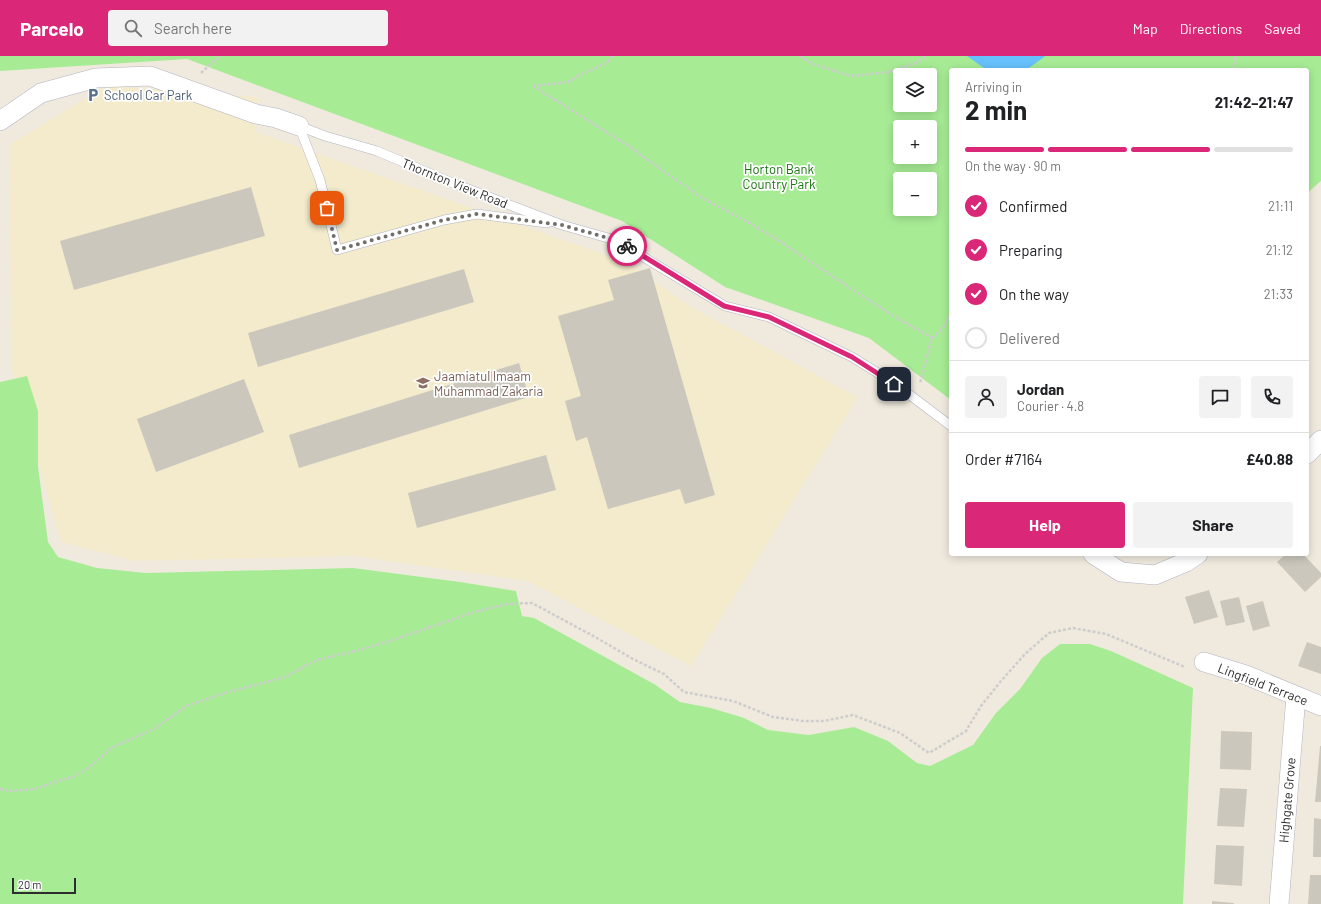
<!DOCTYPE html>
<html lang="en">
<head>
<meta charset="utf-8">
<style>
  body { margin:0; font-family:Barlow,sans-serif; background:#f2f2f2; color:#202124; height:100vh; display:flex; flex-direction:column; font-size:15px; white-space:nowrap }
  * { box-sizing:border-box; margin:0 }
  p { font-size:13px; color:#757577 }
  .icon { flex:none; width:22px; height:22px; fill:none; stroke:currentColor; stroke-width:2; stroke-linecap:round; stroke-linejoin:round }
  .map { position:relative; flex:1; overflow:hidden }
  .panel { position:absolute; left:949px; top:12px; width:360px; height:488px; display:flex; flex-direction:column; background:#fff; border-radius:4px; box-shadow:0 2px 10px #0003 }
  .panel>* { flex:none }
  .buttons { position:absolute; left:893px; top:12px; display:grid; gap:8px }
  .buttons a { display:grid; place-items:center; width:44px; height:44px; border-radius:4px; background:#fff; box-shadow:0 2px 10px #0003; font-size:20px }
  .scale { position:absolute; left:12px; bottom:10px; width:64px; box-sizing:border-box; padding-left:4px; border:2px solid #2d2d2d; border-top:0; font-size:11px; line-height:14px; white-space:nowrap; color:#2d2d2d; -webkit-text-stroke:3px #fff; paint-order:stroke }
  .pin { position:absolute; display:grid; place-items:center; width:34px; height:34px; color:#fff; margin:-17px; border-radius:8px; box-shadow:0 2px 6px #0006 }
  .courier { position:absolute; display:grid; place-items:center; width:40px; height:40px; margin:-20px; border:3px solid #db2777; border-radius:50%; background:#fff; color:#222; box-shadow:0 1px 5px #0007 }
  .headline em { font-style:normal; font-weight:700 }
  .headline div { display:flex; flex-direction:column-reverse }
  .headline { display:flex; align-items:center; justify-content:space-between; height:68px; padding:0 16px }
  h1 { font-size:26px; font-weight:700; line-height:30px }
  .bar { display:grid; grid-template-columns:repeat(4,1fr); gap:6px 4px; align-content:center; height:48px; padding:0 16px }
  .bar i { height:5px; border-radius:3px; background:#e0e0e0 }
  .bar .on { background:#db2777 }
  .bar p { grid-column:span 4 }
  .line { display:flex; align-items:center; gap:10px; padding:0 16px; border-top:1px solid #e0e0e0 }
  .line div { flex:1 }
  .round { display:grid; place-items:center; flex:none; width:42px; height:42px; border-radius:4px; background:#f2f2f2 }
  ol { padding:0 16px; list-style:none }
  li { display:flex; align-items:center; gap:12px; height:44px }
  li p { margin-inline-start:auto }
  li .icon { padding:4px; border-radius:50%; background:#db2777; color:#fff; stroke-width:4 }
  li:last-child { color:#757577 }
  li i { width:22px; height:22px; border:2px solid #e0e0e0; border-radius:50% }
  .button { display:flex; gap:8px; margin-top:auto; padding:8px 16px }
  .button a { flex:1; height:46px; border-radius:4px; background:#db2777; color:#fff; font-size:16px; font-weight:700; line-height:46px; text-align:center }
  .button a+a { background:#f2f2f2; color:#202124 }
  header { display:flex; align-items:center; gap:24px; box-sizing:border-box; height:56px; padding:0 20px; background:#db2777; color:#fff }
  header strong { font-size:19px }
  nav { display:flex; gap:22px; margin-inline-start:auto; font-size:14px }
  .search { width:280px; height:36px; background:#f2f2f2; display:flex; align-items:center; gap:10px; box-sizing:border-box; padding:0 14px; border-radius:4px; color:#757577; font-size:15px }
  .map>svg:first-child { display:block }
</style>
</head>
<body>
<header>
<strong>Parcelo</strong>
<div class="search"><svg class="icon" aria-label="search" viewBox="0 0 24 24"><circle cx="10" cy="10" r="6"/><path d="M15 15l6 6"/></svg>Search here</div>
<nav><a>Map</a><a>Directions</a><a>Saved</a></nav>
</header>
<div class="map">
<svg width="1321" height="848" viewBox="0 0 1321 848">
  <rect width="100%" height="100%" fill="#f0eade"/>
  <polygon fill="#f3ebcc" points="106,30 259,41 256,76 629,207 691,251 858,341 691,610 527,525 354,500 134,505 61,486 11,312 10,88"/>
  <g fill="#a7ec95" fill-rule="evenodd">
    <path d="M0 0H1321V125L1307 137V14H951V344L869 282 725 231 622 165 187 3 0 15ZM900 19H930V49H900ZM900 71H930V101H900ZM900 123H930V153H900Z"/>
    <polygon points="27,320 38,355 38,411 48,486 58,501 97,512 146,517 353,512 460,526 516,535 522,560 534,562 654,628 680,646 711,652 744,662 768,674 809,679 854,671 888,685 917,707 930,710 973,689 996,657 1020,633 1042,602 1060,588 1090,588 1111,595 1193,632 1183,848 0,848 0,326"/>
  </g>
  <polygon fill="#66c1fc" points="967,0 1045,0 1044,1 1026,14 985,14 984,12"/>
  <g fill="#cbc7bd">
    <polygon points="251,131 265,180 74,234 60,185"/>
    <polygon points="650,212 715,439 685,448 680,433 608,453 587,381 576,385 565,345 581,340 558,260 614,244 608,224"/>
    <polygon points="464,213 474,246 258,311 248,277"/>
    <polygon points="519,307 529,341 299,412 289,379"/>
    <polygon points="244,323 264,376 156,416 137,363"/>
    <polygon points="546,399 556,434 417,472 408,437"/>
    <polygon points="1286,498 1303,498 1321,517 1321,521 1305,536 1277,506"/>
    <polygon points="1209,534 1218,561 1194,568 1185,541"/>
    <polygon points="1239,541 1245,566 1226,570 1220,545"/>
    <polygon points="1263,545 1270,570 1253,575 1246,550"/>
    <polygon points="1307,586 1321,591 1321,618 1298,610"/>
    <polygon points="1221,675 1252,676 1251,714 1220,713"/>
    <polygon points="1320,690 1321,690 1321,746 1315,746"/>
    <polygon points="1220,732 1247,733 1244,771 1217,770"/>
    <polygon points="1314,762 1321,763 1321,801 1313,801"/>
    <polygon points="1216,789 1244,790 1242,830 1214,828"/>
    <polygon points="1310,819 1321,819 1321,848 1308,848"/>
    <polygon points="1212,845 1234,847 1234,848 1212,848"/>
  </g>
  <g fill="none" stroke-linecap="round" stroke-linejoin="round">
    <g stroke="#b2b3c2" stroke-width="10">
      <g id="lane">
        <polyline points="299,70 325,80 377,95 455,128 562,169 615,184 725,250 769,261 852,301 894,327 951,370"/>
        <polyline points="299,70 320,124 337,194 444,164 477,158 547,167"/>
      </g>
    </g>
    <g stroke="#b2b3c2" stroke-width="20">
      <g id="street">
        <polyline points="0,65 41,37 96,22 150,20 256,58 276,62 299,70"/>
        <polyline points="1307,398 1321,384"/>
        <polyline points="1093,498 1121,516 1155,519 1186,506 1198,498"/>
        <polyline points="1204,606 1246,619 1321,650"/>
        <polyline points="1279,848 1296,640"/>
      </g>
    </g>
    <g stroke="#cdcdcd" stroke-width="2.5" stroke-dasharray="3 2" stroke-linecap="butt">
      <polyline points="800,0 813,8 851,20 889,16 918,6 927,0"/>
      <polyline points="1233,14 1236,0"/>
      <polyline points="201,17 220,0"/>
      <polyline points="533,30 624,87 702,142 748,166 778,184 812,207 892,259 932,282 920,327"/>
      <polyline points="533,30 568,26 582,18 608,6 612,0"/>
      <polyline points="932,282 942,273 951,259"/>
      <polyline points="0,733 10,735 35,733 57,725 73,721 88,712 113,691 154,673 186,650 225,637 285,621 317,604 355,595 390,585 474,556 507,548 532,547 597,582 633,603 664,618 684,636 733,645 773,661 803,665 824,665 853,659 900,677 929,697 966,675 981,650 1001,625 1025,598 1049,577 1073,572 1106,578 1185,611"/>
    </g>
    <use href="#lane" stroke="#fff" stroke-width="9"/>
    <use href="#street" stroke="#fff" stroke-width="19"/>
  </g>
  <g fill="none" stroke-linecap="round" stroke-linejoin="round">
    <polyline stroke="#716f6b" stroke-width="4" stroke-dasharray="0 7.2" points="327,152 337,194 444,164 477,158 562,169 615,184 627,190"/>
    <polyline stroke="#db2777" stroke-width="5" points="627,190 724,250 769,261 852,301 894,328"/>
  </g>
  <defs>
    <g id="parking-bare" transform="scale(1.08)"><path d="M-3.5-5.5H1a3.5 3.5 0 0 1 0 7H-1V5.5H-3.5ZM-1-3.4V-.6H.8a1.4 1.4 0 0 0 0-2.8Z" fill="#5c6f8a" stroke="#fff" stroke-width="2.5" paint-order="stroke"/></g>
    <g id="school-bare" transform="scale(1.08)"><path d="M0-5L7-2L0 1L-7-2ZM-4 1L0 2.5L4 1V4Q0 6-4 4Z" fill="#8d6e63" stroke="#fff" stroke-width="2.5" paint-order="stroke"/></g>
  </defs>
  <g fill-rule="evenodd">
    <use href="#parking-bare" x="93" y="39"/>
    <use href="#school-bare" x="423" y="327"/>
  </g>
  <g text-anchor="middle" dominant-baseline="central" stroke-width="3.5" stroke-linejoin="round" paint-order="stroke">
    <g font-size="13" fill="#4e5e75" stroke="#fff" text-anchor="start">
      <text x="104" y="39">School Car Park</text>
    </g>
    <g font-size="13" fill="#1a7412" stroke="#fff">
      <text x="779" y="113">Horton Bank<tspan x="779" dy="15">Country Park</tspan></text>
    </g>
    <g font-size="13" fill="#2d2d2d" stroke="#fff">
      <text transform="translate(455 127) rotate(22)">Thornton View Road</text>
      <text transform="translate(1263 628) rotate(21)">Lingfield Terrace</text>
      <text transform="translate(1287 744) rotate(-85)">Highgate Grove</text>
    </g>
    <g font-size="13" fill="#785e54" stroke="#fff" text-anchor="start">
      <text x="434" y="320">Jaamiatul Imaam<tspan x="434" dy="15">Muhammad Zakaria</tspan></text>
    </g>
  </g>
</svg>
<div class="buttons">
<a><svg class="icon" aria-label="layers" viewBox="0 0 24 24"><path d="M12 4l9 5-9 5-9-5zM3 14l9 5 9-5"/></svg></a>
<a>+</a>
<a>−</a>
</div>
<div class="scale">20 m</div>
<div class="pin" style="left:327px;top:152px;background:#ea580c"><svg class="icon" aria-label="bag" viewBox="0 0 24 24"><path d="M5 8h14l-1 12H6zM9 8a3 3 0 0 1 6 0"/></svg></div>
<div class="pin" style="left:894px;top:328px;background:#1f2937"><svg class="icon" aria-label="home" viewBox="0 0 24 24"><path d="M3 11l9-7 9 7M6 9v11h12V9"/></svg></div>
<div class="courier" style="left:627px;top:190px"><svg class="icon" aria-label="bike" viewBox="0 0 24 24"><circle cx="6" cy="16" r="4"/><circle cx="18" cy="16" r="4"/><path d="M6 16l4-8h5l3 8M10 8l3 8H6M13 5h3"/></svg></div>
<section class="panel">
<div class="headline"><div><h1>2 min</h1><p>Arriving in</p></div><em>21:42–21:47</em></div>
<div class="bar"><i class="on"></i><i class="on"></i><i class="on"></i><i></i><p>On the way · 90 m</p></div>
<ol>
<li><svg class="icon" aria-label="check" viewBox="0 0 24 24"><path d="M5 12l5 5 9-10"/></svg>Confirmed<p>21:11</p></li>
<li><svg class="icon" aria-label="check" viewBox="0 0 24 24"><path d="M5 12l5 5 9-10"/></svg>Preparing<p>21:12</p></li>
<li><svg class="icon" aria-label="check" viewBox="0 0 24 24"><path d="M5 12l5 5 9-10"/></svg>On the way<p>21:33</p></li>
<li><i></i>Delivered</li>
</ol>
<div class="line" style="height:72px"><a class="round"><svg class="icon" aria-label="person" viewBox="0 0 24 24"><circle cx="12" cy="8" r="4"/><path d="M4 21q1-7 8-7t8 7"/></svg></a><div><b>Jordan</b><p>Courier · 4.8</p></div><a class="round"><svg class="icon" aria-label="chat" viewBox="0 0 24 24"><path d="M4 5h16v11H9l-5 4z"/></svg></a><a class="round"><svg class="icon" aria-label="phone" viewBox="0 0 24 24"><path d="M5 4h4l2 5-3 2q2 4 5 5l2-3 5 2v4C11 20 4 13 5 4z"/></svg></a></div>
<div class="line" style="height:52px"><div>Order #7164</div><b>£40.88</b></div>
<div class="button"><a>Help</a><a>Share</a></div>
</section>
</div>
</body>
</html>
